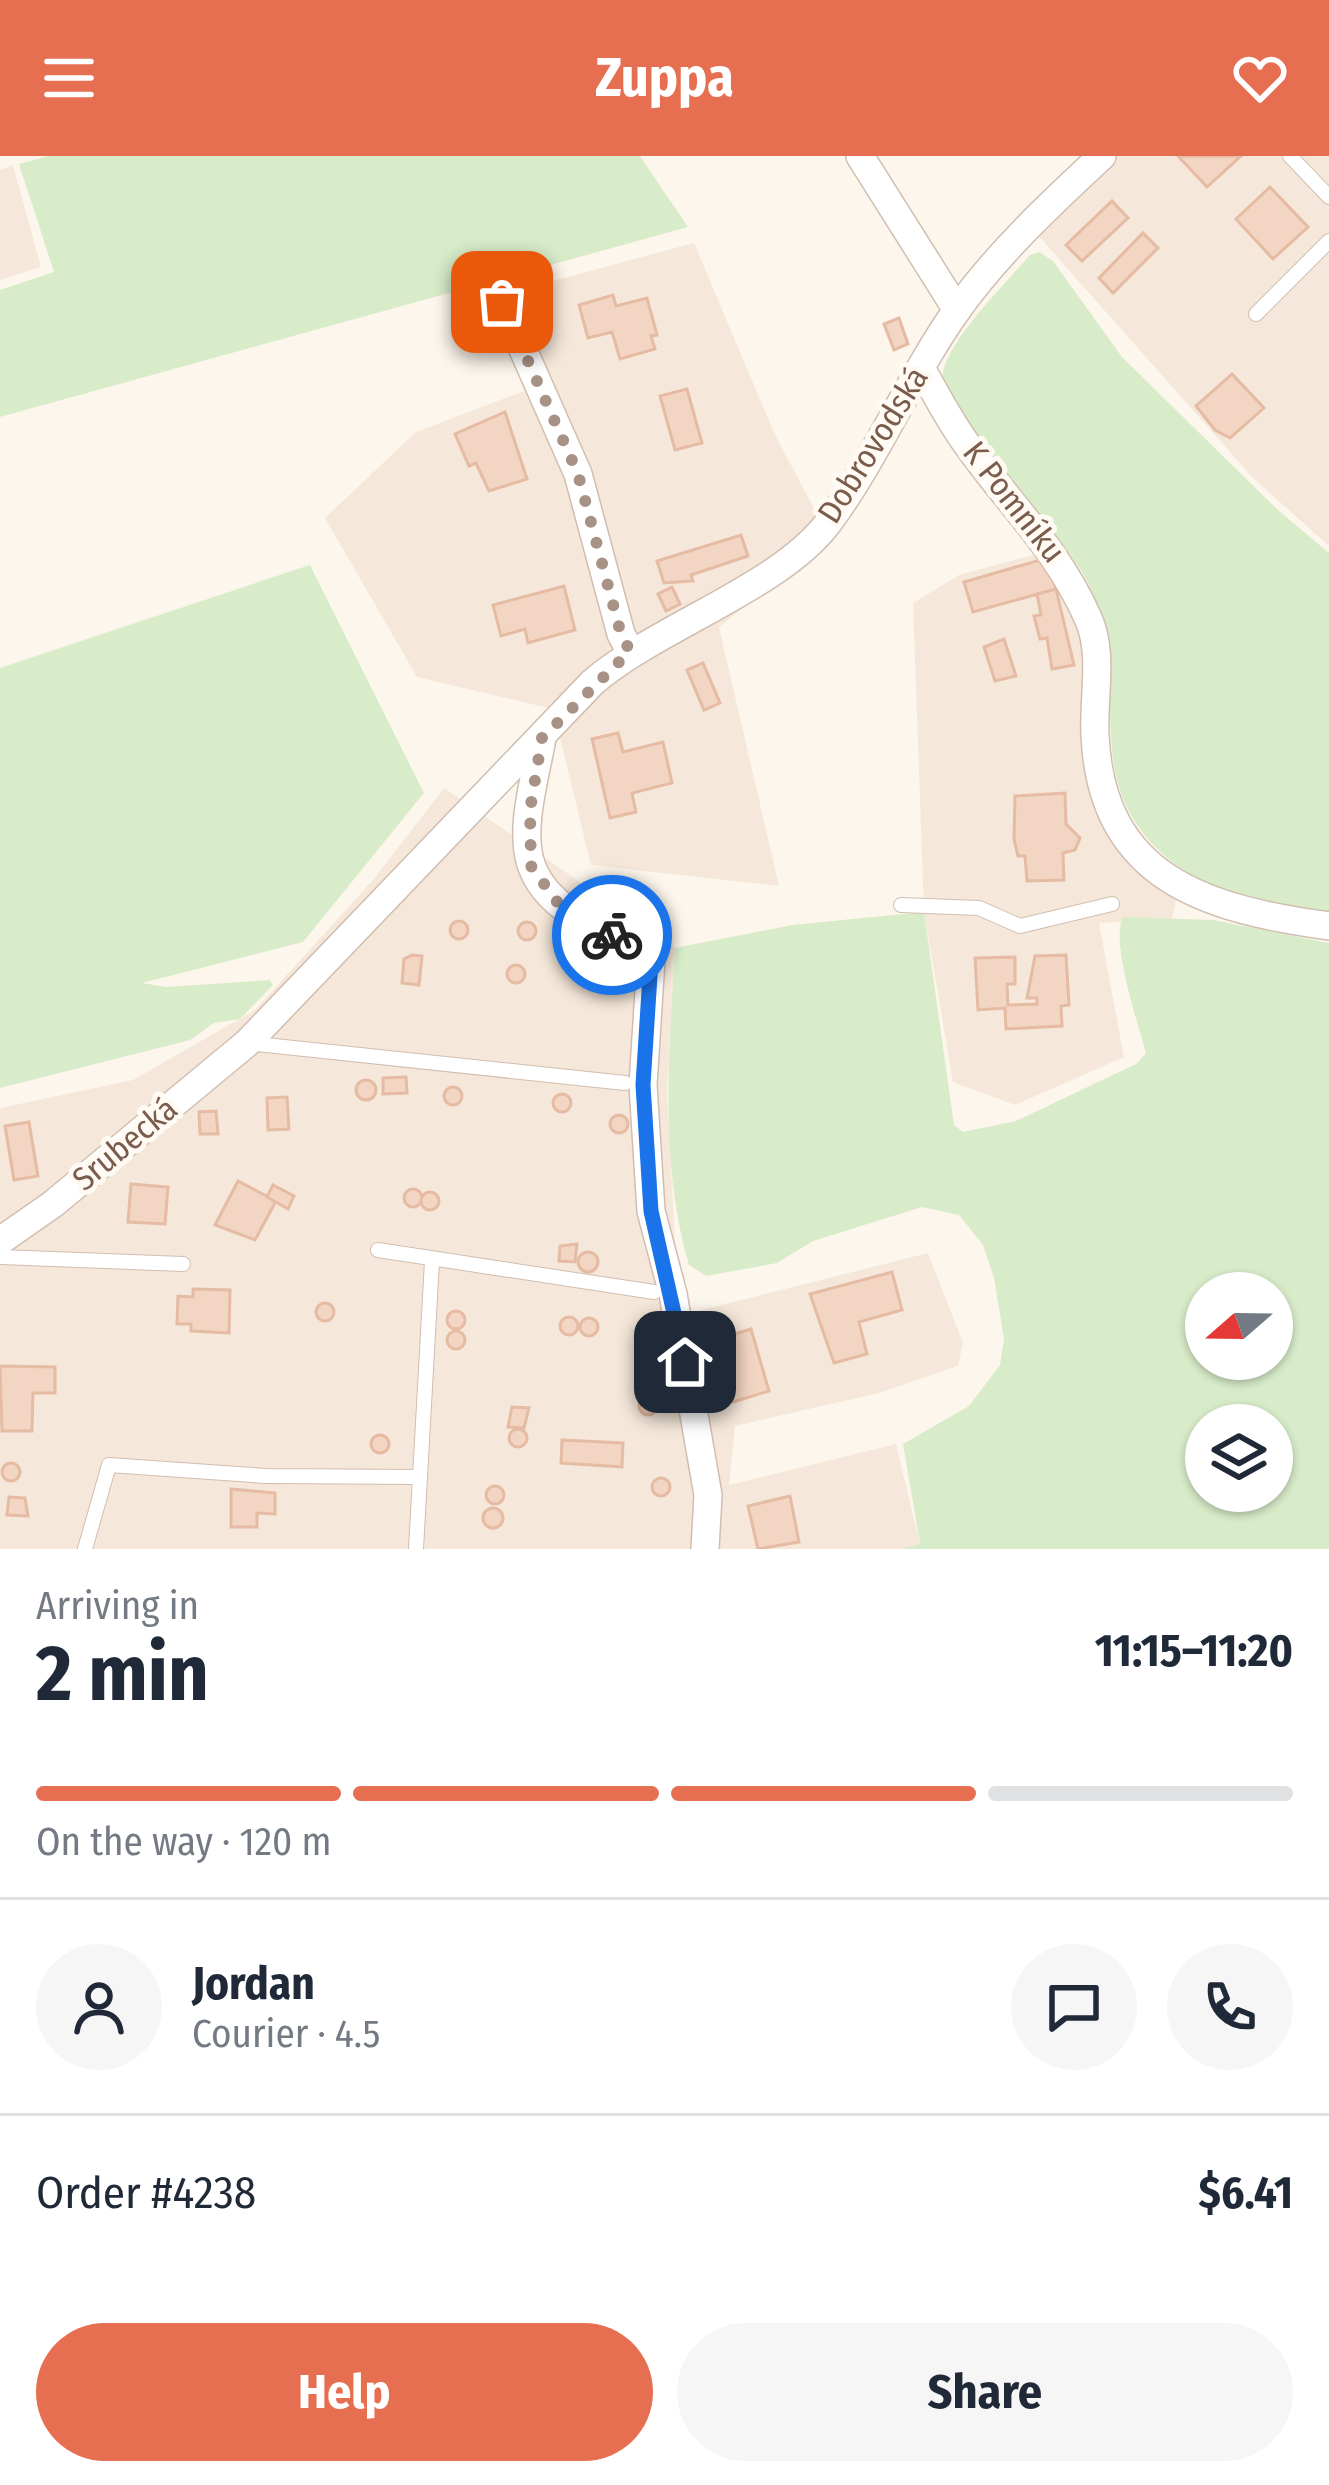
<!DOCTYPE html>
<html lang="en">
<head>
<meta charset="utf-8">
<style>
  body { margin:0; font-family:"Fira Sans Condensed",sans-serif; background:#f6f6f7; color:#1f2937; height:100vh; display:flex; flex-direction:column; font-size:45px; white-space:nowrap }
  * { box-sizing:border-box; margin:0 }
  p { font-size:39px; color:#747a83 }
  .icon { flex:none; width:66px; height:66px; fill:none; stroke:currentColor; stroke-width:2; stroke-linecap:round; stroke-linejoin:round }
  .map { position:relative; height:1393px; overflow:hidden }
  .side { display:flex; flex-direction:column; background:#fff; flex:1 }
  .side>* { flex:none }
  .needle { width:78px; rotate:250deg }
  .buttons { position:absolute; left:1185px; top:1116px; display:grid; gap:24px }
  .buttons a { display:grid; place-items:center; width:108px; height:108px; border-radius:50%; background:#fff; box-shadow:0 3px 9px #0004; font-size:60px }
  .pin { position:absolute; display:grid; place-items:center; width:102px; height:102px; color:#fff; margin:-51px; border-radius:24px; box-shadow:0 6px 18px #0006 }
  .courier { position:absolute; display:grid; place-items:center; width:120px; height:120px; margin:-60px; border:9px solid #1a73e8; border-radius:50%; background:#fff; color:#222; box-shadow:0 3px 15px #0007 }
  .summary em { font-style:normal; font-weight:700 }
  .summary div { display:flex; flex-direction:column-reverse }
  .summary { display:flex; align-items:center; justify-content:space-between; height:204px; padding:0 36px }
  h1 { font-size:78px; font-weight:700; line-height:90px }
  .bar { display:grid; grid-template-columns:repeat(4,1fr); gap:18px 12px; align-content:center; height:144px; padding:0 36px }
  .bar i { height:15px; border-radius:9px; background:#e0e1e3 }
  .bar .active { background:#e76f51 }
  .bar p { grid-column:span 4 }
  .line { display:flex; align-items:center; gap:30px; padding:0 36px; border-top:3px solid #e0e1e3 }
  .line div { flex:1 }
  .round { display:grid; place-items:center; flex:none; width:126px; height:126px; border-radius:63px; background:#f6f6f7 }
  .button { display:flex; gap:24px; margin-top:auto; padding:24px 36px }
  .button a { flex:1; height:138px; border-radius:72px; background:#e76f51; color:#fff; font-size:48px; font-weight:700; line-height:138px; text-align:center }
  .button a+a { background:#f6f6f7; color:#1f2937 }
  header { display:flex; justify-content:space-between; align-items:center; height:156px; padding:0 36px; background:#e76f51; color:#fff; font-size:54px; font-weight:700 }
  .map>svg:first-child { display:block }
</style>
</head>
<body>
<header><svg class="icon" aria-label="menu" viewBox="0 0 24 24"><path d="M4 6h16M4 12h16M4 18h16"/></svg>Zuppa<svg class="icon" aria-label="heart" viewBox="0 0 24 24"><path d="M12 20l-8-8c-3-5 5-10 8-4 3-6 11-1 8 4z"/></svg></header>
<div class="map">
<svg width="1329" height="1393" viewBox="0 0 1329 1393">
  <rect width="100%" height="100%" fill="#fdf6ec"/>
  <g fill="#f5e8da">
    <polygon points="1088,0 1329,0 1329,390 1253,322 1028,68"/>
    <polygon points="13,9 41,111 0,124 0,14"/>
    <polygon points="694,87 775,279 830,382 719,471 779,730 591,709 553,553 417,521 325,362 416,276 532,232 489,142"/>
    <polygon points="1059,392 1101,474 1102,587 1122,668 1180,722 1172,763 1099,767 1124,901 1015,949 953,926 924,756 913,447 959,419"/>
    <polygon points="444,632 675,792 667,935 675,1086 690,1157 928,1097 963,1187 958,1210 879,1237 735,1270 729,1329 896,1288 920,1389 900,1393 0,1393 0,952 133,924 255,854 373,724"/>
  </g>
  <g fill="#d8ecc9" fill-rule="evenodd">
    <polygon points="49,0 640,0 688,71 0,261 0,134 54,116 19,8"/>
    <path d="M1039 96 1053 105 1122 201 1279 355 1329 397V762C1230 748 1121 709 1112 594 1107 531 1115 472 1082 416 1066 389 1044 369 1022 347 997 321 978 288 960 257 955 248 945 235 943 225 938 193 1008 125 1030 99Z"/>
    <polygon points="310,409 424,637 303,786 142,827 166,831 270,824 273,829 240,863 214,867 190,884 0,932 0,512"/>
    <path d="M924 756 954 969 963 976 1016 965 1136 908 1146 897C1138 867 1110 785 1123 761L1213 764 1329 787V1393H900L920 1388 903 1288 969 1250 1000 1209 1004 1183 994 1122 983 1089 959 1059 922 1051 813 1085 777 1107 706 1120 689 1109C659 1007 669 897 675 792L792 769ZM1206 1137H1272V1203H1206ZM1206 1269H1272V1335H1206Z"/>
  </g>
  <g fill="#f3d5c3" stroke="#e6bba3" stroke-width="3">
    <polygon points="1178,0 1241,0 1207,31"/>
    <polygon points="1270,31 1308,71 1273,103 1236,63"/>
    <polygon points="1112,45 1128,62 1082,105 1066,89"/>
    <polygon points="1143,77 1158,92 1113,137 1099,122"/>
    <polygon points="613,139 616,150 647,142 657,179 651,180 655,193 620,203 612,176 588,182 579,149"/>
    <polygon points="899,162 908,188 894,194 884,168"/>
    <polygon points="1232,218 1264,252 1230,282 1215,274 1196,250"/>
    <polygon points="687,233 702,287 675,294 660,240"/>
    <polygon points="505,256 527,323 489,335 476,307 469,310 455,278"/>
    <polygon points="741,379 748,400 691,419 693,425 664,427 657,405"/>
    <polygon points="1047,402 1056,433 973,456 964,426"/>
    <polygon points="564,430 575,474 528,487 525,473 501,480 493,449"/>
    <polygon points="672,431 680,448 666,455 658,438"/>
    <polygon points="1056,433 1074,509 1052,513 1047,482 1040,483 1034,460 1041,459 1037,438"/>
    <polygon points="1004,483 1016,520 995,525 984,491"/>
    <polygon points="703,507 720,547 704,554 687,514"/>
    <polygon points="618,577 623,596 663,586 672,627 632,637 636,656 610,662 592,583"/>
    <polygon points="1065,637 1066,668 1080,682 1075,694 1063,697 1064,724 1027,725 1025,700 1018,700 1014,683 1015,640"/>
    <circle cx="459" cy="774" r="9"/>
    <circle cx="527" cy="775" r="9"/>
    <polygon points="412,799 422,800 419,829 402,827 404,803"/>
    <polygon points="1066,799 1069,849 1061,850 1062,870 1006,873 1005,852 978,854 975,802 1015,801 1015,828 1007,828 1008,849 1037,848 1037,842 1027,842 1035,800"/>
    <circle cx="516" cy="818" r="9"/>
    <circle cx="585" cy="818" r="9"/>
    <polygon points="406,921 407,937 383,938 383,922"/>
    <circle cx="366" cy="934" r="10"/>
    <circle cx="453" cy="940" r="9"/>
    <circle cx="562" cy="947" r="9"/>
    <polygon points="287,941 289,973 268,974 267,942"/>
    <polygon points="216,955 218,978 200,978 199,956"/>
    <circle cx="619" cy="968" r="9"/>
    <polygon points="29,966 38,1020 14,1024 5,970"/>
    <polygon points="238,1025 276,1045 255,1084 215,1069"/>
    <polygon points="131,1028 168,1031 165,1068 128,1066"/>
    <polygon points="273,1029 294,1040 288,1053 267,1041"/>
    <circle cx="413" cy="1042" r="9"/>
    <circle cx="430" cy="1045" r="9"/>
    <polygon points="577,1088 575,1106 559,1105 560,1090"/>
    <circle cx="588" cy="1106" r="10"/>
    <polygon points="892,1116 902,1154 859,1166 867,1198 834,1207 810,1138"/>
    <polygon points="193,1133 230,1134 229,1177 191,1175 191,1168 177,1168 178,1140 193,1141"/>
    <circle cx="325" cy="1156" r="9"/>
    <circle cx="456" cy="1164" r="9"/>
    <circle cx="569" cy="1170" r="9"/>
    <circle cx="589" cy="1171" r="9"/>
    <polygon points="751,1173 769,1235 733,1246 715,1184"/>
    <circle cx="456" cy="1184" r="9"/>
    <polygon points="0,1210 55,1211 55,1237 33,1237 32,1275 2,1275"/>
    <circle cx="649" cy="1229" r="9"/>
    <circle cx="648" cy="1250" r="9"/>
    <polygon points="512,1251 529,1252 524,1272 508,1271"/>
    <circle cx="518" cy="1282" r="9"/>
    <circle cx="380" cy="1288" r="9"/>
    <polygon points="562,1284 623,1287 622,1311 561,1307"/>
    <circle cx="11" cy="1316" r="9"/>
    <circle cx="661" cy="1331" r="9"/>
    <circle cx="495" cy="1339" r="9"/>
    <polygon points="231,1333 275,1337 275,1358 257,1357 257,1371 231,1371"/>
    <polygon points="790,1340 799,1386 758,1393 748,1350"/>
    <polygon points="9,1341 25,1342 28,1360 7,1359"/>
    <circle cx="493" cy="1362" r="10"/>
  </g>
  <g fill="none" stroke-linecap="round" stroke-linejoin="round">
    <g stroke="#d1beb0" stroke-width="16">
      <g id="lane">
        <polyline points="1290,0 1329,41"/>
        <polyline points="1256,158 1329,85"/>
        <polyline points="901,749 979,752 1020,770 1112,748"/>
        <polyline points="247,887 625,927"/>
        <polyline points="378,1094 654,1136"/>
        <polyline points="0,1101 183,1108"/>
        <polyline points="85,1393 109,1309 266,1320 420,1321"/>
        <polyline points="416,1393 432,1105"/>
      </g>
    </g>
    <g stroke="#d1beb0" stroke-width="30">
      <g id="street">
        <polyline points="860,0 957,154"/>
        <polyline points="502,146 578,318 621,478 630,495"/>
        <path d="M921 212C936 238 950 266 968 290 1011 350 1058 394 1088 462 1104 497 1093 540 1095 579 1101 722 1205 753 1329 770"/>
        <path d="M542 582C536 619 518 675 532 711 549 756 609 780 652 788L643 929 651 1055 673 1138 708 1339 705 1393"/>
        <path d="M0 1085 53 1048 247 887 593 526C659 470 780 431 828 367 877 301 909 222 957 154 997 98 1051 47 1102 0"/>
      </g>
    </g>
    <use href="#lane" stroke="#fff" stroke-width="14"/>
    <use href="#street" stroke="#fff" stroke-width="27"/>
  </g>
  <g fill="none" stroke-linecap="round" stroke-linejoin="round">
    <polyline stroke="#a89285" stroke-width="12" stroke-dasharray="0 21.6" points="502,146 578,318 621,478 630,495 542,582 530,654 531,710 558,747 612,779"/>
    <polyline stroke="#1a73e8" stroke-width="15" points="612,779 652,788 643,929 651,1055 685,1206"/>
  </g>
  <g text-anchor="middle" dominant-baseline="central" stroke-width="10" stroke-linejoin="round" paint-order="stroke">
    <g font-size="33" fill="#7a5c4d" stroke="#fffaf3">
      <text transform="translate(873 289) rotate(-58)">Dobrovodská</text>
      <text transform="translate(1014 346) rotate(52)">K Pomníku</text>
      <text transform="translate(125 988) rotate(-40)">Srubecká</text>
    </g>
  </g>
</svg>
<div class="buttons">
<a><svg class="needle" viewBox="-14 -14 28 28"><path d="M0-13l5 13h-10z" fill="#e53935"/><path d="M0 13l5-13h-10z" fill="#747a83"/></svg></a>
<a><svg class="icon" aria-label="layers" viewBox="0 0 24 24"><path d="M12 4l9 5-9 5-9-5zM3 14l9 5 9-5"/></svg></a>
</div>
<div class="pin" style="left:502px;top:146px;background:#ea580c"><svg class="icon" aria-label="bag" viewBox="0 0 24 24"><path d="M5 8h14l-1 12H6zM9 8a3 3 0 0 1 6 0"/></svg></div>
<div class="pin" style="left:685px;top:1206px;background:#1f2937"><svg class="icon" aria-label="home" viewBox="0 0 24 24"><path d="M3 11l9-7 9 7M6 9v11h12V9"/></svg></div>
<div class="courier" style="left:612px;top:779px"><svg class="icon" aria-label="bike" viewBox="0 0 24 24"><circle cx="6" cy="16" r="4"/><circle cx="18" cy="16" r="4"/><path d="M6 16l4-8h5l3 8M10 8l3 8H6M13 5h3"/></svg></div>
</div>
<section class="side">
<div class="summary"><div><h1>2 min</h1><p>Arriving in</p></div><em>11:15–11:20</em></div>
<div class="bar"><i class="active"></i><i class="active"></i><i class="active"></i><i></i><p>On the way · 120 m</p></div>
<div class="line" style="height:216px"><a class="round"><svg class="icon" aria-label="person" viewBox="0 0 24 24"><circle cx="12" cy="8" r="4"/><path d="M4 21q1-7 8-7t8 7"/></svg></a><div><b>Jordan</b><p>Courier · 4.5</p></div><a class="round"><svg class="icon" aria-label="chat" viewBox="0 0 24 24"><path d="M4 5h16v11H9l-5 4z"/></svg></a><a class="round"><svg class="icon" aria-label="phone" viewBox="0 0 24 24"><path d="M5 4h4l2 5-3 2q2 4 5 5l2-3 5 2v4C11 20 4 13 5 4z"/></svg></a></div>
<div class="line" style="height:156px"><div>Order #4238</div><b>$6.41</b></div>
<div class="button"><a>Help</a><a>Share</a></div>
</section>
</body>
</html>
